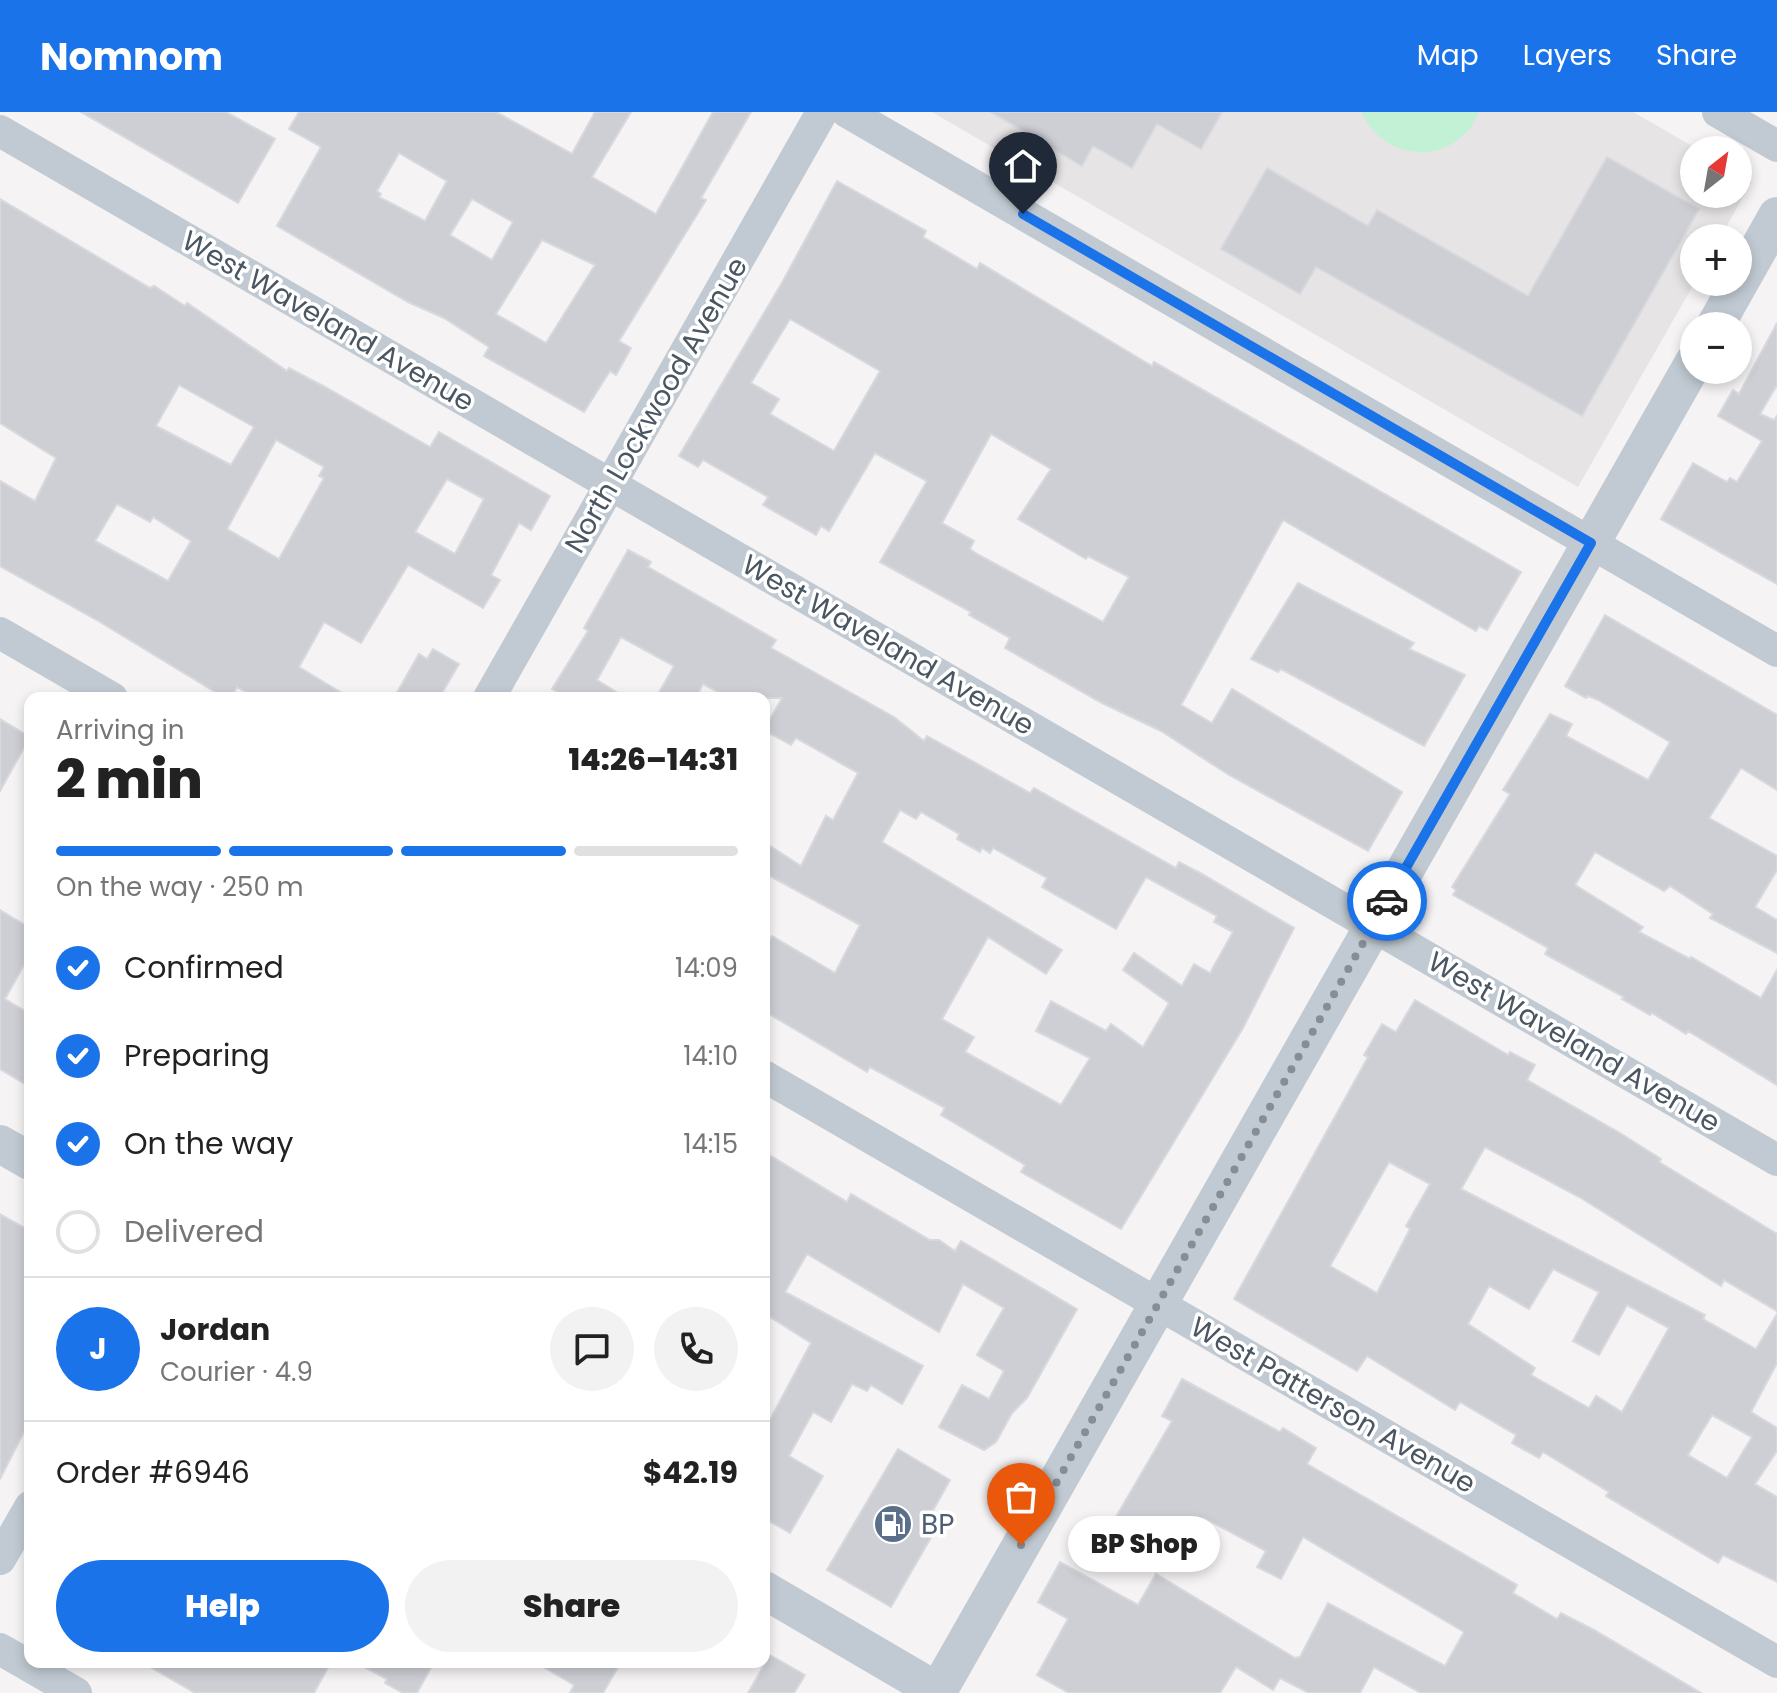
<!DOCTYPE html>
<html lang="en">
<head>
<meta charset="utf-8">
<style>
  body { margin:0; font-family:Poppins,sans-serif; background:#f2f2f2; color:#222; height:100vh; display:flex; flex-direction:column; font-size:30px; white-space:nowrap }
  * { box-sizing:border-box; margin:0 }
  p { font-size:26px; color:#767676 }
  .icon { flex:none; width:44px; height:44px; fill:none; stroke:currentColor; stroke-width:2; stroke-linecap:round; stroke-linejoin:round }
  .map { position:relative; flex:1; overflow:hidden }
  .drawer { position:absolute; left:24px; top:580px; width:746px; height:976px; display:flex; flex-direction:column; background:#fff; border-radius:16px; box-shadow:0 4px 12px #0003 }
  .drawer>* { flex:none }
  .needle { width:52px; rotate:31deg }
  .buttons { position:absolute; left:1680px; top:24px; display:grid; gap:16px }
  .buttons a { display:grid; place-items:center; width:72px; height:72px; border-radius:50%; background:#fff; box-shadow:0 4px 12px #0003; font-size:40px }
  .pin { position:absolute; display:grid; place-items:center; width:68px; height:68px; color:#fff; margin:-82px -34px; border-radius:50% 50% 50% 0; rotate:-45deg; box-shadow:0 0 8px #0007 }
  .pin .icon { rotate:45deg }
  .courier { position:absolute; display:grid; place-items:center; width:80px; height:80px; margin:-40px; border:6px solid #1a73e8; border-radius:50%; background:#fff; color:#222; box-shadow:0 2px 10px #0007 }
  .bubble { position:absolute; height:56px; border-radius:28px; background:#fff; box-shadow:0 4px 12px #0003; font-size:26px; font-weight:800; line-height:56px; text-align:center }
  .overview em { font-style:normal; font-weight:800 }
  .overview div { display:flex; flex-direction:column-reverse }
  .overview { display:flex; align-items:center; justify-content:space-between; height:136px; padding:0 32px }
  h1 { font-size:52px; font-weight:800; line-height:60px }
  .bar { display:grid; grid-template-columns:repeat(4,1fr); gap:12px 8px; align-content:center; height:96px; padding:0 32px }
  .bar i { height:10px; border-radius:6px; background:#e0e0e0 }
  .bar .active { background:#1a73e8 }
  .bar p { grid-column:span 4 }
  .line { display:flex; align-items:center; gap:20px; padding:0 32px; border-top:2px solid #e0e0e0 }
  .line div { flex:1 }
  .round { display:grid; place-items:center; flex:none; width:84px; height:84px; border-radius:42px; background:#f2f2f2 }
  ol { padding:0 32px; list-style:none }
  li { display:flex; align-items:center; gap:24px; height:88px }
  li p { margin-inline-start:auto }
  li .icon { padding:8px; border-radius:50%; background:#1a73e8; color:#fff; stroke-width:4 }
  li:last-child { color:#767676 }
  li i { width:44px; height:44px; border:4px solid #e0e0e0; border-radius:50% }
  .cta { display:flex; gap:16px; margin-top:auto; padding:16px 32px }
  .cta a { flex:1; height:92px; border-radius:48px; background:#1a73e8; color:#fff; font-size:32px; font-weight:800; line-height:92px; text-align:center }
  .cta a+a { background:#f2f2f2; color:#222 }
  header { display:flex; align-items:center; gap:48px; box-sizing:border-box; height:112px; padding:0 40px; background:#1a73e8; color:#fff }
  header strong { font-size:38px }
  nav { display:flex; gap:44px; margin-inline-start:auto; font-size:28px }
  .map>svg:first-child { display:block }
</style>
</head>
<body>
<header>
<strong>Nomnom</strong>
<nav><a>Map</a><a>Layers</a><a>Share</a></nav>
</header>
<div class="map">
<svg width="1777" height="1581" viewBox="0 0 1777 1581">
  <rect width="100%" height="100%" fill="#f5f3f3"/>
  <polygon fill="#e6e4e5" points="932,0 1633,0 1699,38 1694,38 1694,82 1738,82 1738,60 1752,69 1720,126 1694,126 1695,170 1578,375"/>
  <path fill="#c3f1d5" d="M1361 0H1479C1456 55 1385 52 1361 0Z"/>
  <g fill="#cdcfd5" stroke="#d7d9de" stroke-width="2" fill-rule="evenodd">
    <polygon points="81,0 226,0 275,27 238,91"/>
    <path d="M299 0H496L572 42 595 0H631L592 65 656 102 713 0H751L701 86 706 88 619 229 631 236 616 263 610 259 584 300 484 244 489 235 444 206 408 190 277 114 321 35 289 17ZM399 41 447 69 425 109 379 85 381 82 377 79ZM472 87 513 110 492 148 450 123ZM542 128 595 153 546 231 496 202Z"/>
    <polygon points="991,0 1222,0 1201,37 1157,12 1132,56 1093,34 1082,54"/>
    <polygon points="1607,45 1699,97 1582,304 1316,155 1300,182 1221,137 1267,56 1368,114 1377,98 1528,184"/>
    <path d="M837 69 926 119 923 125 977 157 980 151 1152 254 1154 250 1521 460 1487 518 1479 514 1476 519 1283 408 1181 593 1212 611 1232 577 1402 680 1368 739 1229 663 1161 619 1102 591 1005 536 1010 526 969 503 971 500 880 450 927 369 875 341 829 419 821 414 816 423 763 393 768 385 703 348 698 355 679 344 783 169ZM790 207 880 259 834 339 770 302 779 287 751 271ZM991 322 1051 357 1018 407 1086 447 1088 444 1129 465 1103 510 977 442 970 437 974 429 942 411Z"/>
    <path d="M0 87 150 176 154 174 185 194 187 191 287 259 289 256 325 275 430 335 439 320 550 384 531 418 519 411 491 463 500 468 483 496 408 453 361 531 324 510 299 555 350 586H257L237 575 231 586H225L100 510 0 454V369L35 389 56 346 0 311ZM179 273 254 315 231 353 156 314ZM276 328 324 355 319 364 324 366 279 447 227 417ZM447 367 484 387 455 442 415 420ZM117 392 150 410 153 405 191 429 168 469 95 429Z"/>
    <polygon points="1777,211 1777,273 1760,302 1774,308 1777,304 1777,472 1661,407 1693,351 1727,370 1730,366 1737,370 1762,329 1718,304 1733,278 1739,282"/>
    <path d="M628 438 651 450 648 455 776 528 771 536 894 605 924 629 927 624 1030 681 1034 676 1176 756 1179 750 1202 762 1294 816 1243 916 1121 1117 1021 1060 1025 1053 941 1003 945 996 870 955 867 960 764 899V836L772 824 835 861 860 813 764 761V730L801 754 826 704 833 708 858 661 796 626 791 633 764 618 782 586H729L703 572 696 586H656L674 554 621 525 597 568 626 586H568L552 577 588 519 584 516ZM900 698 916 707 921 700 959 722 957 727 980 740 982 736 990 741 993 736 1047 766 1042 775 1116 817 1146 765 1217 804 1214 810 1233 820 1210 861 1194 852 1182 874 1134 841 1123 858 1169 891 1143 935 1111 912 1106 919 1051 889 1036 919 1090 946 1061 993 965 940 974 925 942 907 988 825 1046 862 1062 838 882 730Z"/>
    <polygon points="1298,471 1414,531 1409,537 1465,563 1424,634 1281,557 1278,560 1251,547"/>
    <polygon points="1605,503 1777,603 1777,678 1741,656 1709,706 1777,744 1777,758 1755,795 1777,808 1777,841 1710,806 1713,802 1670,774 1664,779 1595,740 1575,773 1643,815 1639,820 1690,847 1691,845 1761,886 1777,858 1777,973 1688,919 1686,922 1652,901 1650,903 1622,887 1624,885 1545,842 1548,836 1453,783 1456,778 1452,775 1510,682 1503,678 1550,602 1572,612 1566,624 1648,668 1670,630 1598,588 1588,584 1586,586 1565,574"/>
    <polygon points="433,537 459,552 439,586 394,586 419,542 427,547"/>
    <polygon points="0,607 30,625 0,679"/>
    <polygon points="0,798 30,816 30,842 5,887 30,902 30,975 0,957"/>
    <path d="M1415 888 1508 943 1510 940 1535 953 1527 968 1620 1021 1661 1047 1659 1050 1777 1122V1199L1724 1168 1721 1174 1581 1086 1485 1035 1461 1077 1705 1203 1703 1207 1756 1237 1777 1202V1251L1751 1300 1777 1316V1339L1755 1372 1777 1385V1470L1723 1443 1718 1451 1606 1384 1609 1380 1543 1340 1539 1346 1512 1331 1516 1323 1460 1290 1455 1298 1367 1244 1357 1259 1234 1187 1368 945 1364 943 1382 912 1396 920ZM1389 1050 1430 1072 1406 1114 1410 1117 1377 1181 1330 1154ZM1553 1157 1599 1180 1573 1229 1599 1243 1627 1193 1669 1216 1622 1300 1596 1284 1589 1296 1531 1263 1535 1256 1468 1212 1489 1174 1529 1197ZM1712 1303 1752 1325 1727 1366 1688 1343Z"/>
    <polygon points="771,1044 847,1090 851,1082 930,1128 939,1128 955,1139 961,1129 1077,1197 1027,1286 1012,1301 996,1330 984,1338 939,1315 962,1273 989,1287 1004,1259 977,1243 1004,1196 963,1172 939,1220 807,1142 785,1180 923,1254 902,1292 871,1273 867,1279 852,1272 831,1310 813,1300 789,1344 823,1364 790,1421 764,1406 764,1319 811,1231 770,1205 764,1215 764,1056"/>
    <polygon points="0,1102 30,1119 30,1308 0,1367"/>
    <polygon points="1182,1267 1280,1320 1283,1316 1316,1336 1307,1352 1517,1473 1513,1481 1557,1507 1561,1501 1594,1518 1701,1581 1421,1581 1374,1555 1360,1581 1309,1581 1280,1566 1273,1578 1236,1555 1220,1581 1069,1581 1037,1563 1068,1507 1038,1490 1060,1450 1138,1493 1156,1462 1295,1546 1300,1545 1328,1491 1445,1554 1464,1520 1303,1425 1281,1467 1257,1455 1266,1439 1204,1406 1183,1443 1116,1405 1172,1309 1162,1304"/>
    <polygon points="898,1337 950,1368 927,1409 937,1415 891,1495 827,1458"/>
    <polygon points="770,1543 805,1563 794,1581 748,1581"/>
    <polygon points="142,1550 331,1550 314,1581 195,1581"/>
    <polygon points="355,1550 434,1550 417,1581 403,1581 385,1571 387,1567"/>
    <polygon points="535,1550 621,1550 603,1581 570,1581 574,1573"/>
  </g>
  <g fill="none" stroke-linecap="round" stroke-linejoin="round">
    <g stroke="#c1cad2" stroke-width="32">
      <polyline points="847,0 1777,539"/>
      <polyline points="1718,0 1777,34"/>
      <polyline points="0,19 1777,1048"/>
      <polyline points="0,521 112,586"/>
      <polyline points="489,586 822,0"/>
      <polyline points="764,964 1777,1550"/>
      <polyline points="0,1447 30,1395"/>
      <polyline points="0,1537 76,1581"/>
    </g>
    <g stroke="#c1cad2" stroke-width="38">
      <polyline points="1715,214 1777,104"/>
      <polyline points="0,1032 30,1049"/>
      <polyline points="764,1478 940,1581"/>
      <polyline points="937,1581 1694,250"/>
    </g>
  </g>
  <g fill="none" stroke-linecap="round" stroke-linejoin="round">
    <polyline stroke="#868d94" stroke-width="8" stroke-dasharray="0 14.4" points="1021,1433 1387,789"/>
    <polyline stroke="#1a73e8" stroke-width="10" points="1023,102 1591,431 1387,789"/>
  </g>
  <defs>
    <g id="fuel-disc" transform="scale(2)"><circle r="9.5" fill="#5c6f8a" stroke="#fff"/><path d="M-5.5-6h7V0h2V4h1.3V-2.5L3-4.5l.8-.8L6-3V5H2.5V1h-1V6h-7ZM-4.2-4.7v3.2H.2V-4.7Z" fill="#fff"/></g>
  </defs>
  <g fill-rule="evenodd">
    <use href="#fuel-disc" x="893" y="1412"/>
  </g>
  <g text-anchor="middle" dominant-baseline="central" stroke-width="7" stroke-linejoin="round" paint-order="stroke">
    <g font-size="28" fill="#4a5661" stroke="#fff">
      <text transform="translate(328 209) rotate(30)">West Waveland Avenue</text>
      <text transform="translate(656 293) rotate(-60)">North Lockwood Avenue</text>
      <text transform="translate(888 533) rotate(30)">West Waveland Avenue</text>
      <text transform="translate(1574 930) rotate(30)">West Waveland Avenue</text>
      <text transform="translate(1333 1293) rotate(30)">West Patterson Avenue</text>
    </g>
    <g font-size="28" fill="#4e5e75" stroke="#fff" text-anchor="start">
      <text x="921" y="1412">BP</text>
    </g>
  </g>
</svg>
<div class="buttons">
<a><svg class="needle" viewBox="-14 -14 28 28"><path d="M0-13l5 13h-10z" fill="#e53935"/><path d="M0 13l5-13h-10z" fill="#767676"/></svg></a>
<a>+</a>
<a>−</a>
</div>
<div class="pin" style="left:1021px;top:1433px;background:#ea580c"><svg class="icon" aria-label="bag" viewBox="0 0 24 24"><path d="M5 8h14l-1 12H6zM9 8a3 3 0 0 1 6 0"/></svg></div>
<div class="pin" style="left:1023px;top:102px;background:#1f2937"><svg class="icon" aria-label="home" viewBox="0 0 24 24"><path d="M3 11l9-7 9 7M6 9v11h12V9"/></svg></div>
<div class="courier" style="left:1387px;top:789px"><svg class="icon" aria-label="car" viewBox="0 0 24 24"><path d="M5 17H2v-5l4-1 3-4h7l3 4 3 1v5h-3M9 17h6M6 11h13"/><circle cx="7" cy="17" r="2"/><circle cx="17" cy="17" r="2"/></svg></div>
<div class="bubble" style="left:1068px;top:1404px;width:152px">BP Shop</div>
<section class="drawer">
<div class="overview"><div><h1>2 min</h1><p>Arriving in</p></div><em>14:26–14:31</em></div>
<div class="bar"><i class="active"></i><i class="active"></i><i class="active"></i><i></i><p>On the way · 250 m</p></div>
<ol>
<li><svg class="icon" aria-label="check" viewBox="0 0 24 24"><path d="M5 12l5 5 9-10"/></svg>Confirmed<p>14:09</p></li>
<li><svg class="icon" aria-label="check" viewBox="0 0 24 24"><path d="M5 12l5 5 9-10"/></svg>Preparing<p>14:10</p></li>
<li><svg class="icon" aria-label="check" viewBox="0 0 24 24"><path d="M5 12l5 5 9-10"/></svg>On the way<p>14:15</p></li>
<li><i></i>Delivered</li>
</ol>
<div class="line" style="height:144px"><b class="round" style="background:#1a73e8;color:#fff">J</b><div><b>Jordan</b><p>Courier · 4.9</p></div><a class="round"><svg class="icon" aria-label="chat" viewBox="0 0 24 24"><path d="M4 5h16v11H9l-5 4z"/></svg></a><a class="round"><svg class="icon" aria-label="phone" viewBox="0 0 24 24"><path d="M5 4h4l2 5-3 2q2 4 5 5l2-3 5 2v4C11 20 4 13 5 4z"/></svg></a></div>
<div class="line" style="height:104px"><div>Order #6946</div><b>$42.19</b></div>
<div class="cta"><a>Help</a><a>Share</a></div>
</section>
</div>
</body>
</html>
